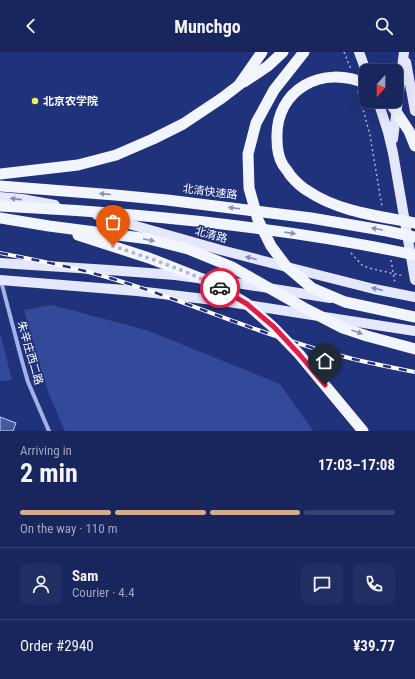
<!DOCTYPE html>
<html lang="en">
<head>
<meta charset="utf-8">
<style>
  body { margin:0; font-family:"Roboto Condensed","Noto Sans SC",sans-serif; background:#212e63; color:#f1f3f6; height:100vh; display:flex; flex-direction:column; font-size:15px; white-space:nowrap }
  * { box-sizing:border-box; margin:0 }
  p { font-size:13px; color:#9fa5bc }
  .icon { flex:none; width:22px; height:22px; fill:none; stroke:currentColor; stroke-width:2; stroke-linecap:round; stroke-linejoin:round }
  .map { position:relative; height:379px; overflow:hidden }
  .panel { display:flex; flex-direction:column; background:#18265d; flex:1 }
  .panel>* { flex:none }
  .needle { width:26px; rotate:201deg }
  .controls { position:absolute; left:359px; top:12px; display:grid; gap:8px }
  .controls a { display:grid; place-items:center; width:44px; height:44px; border-radius:8px; background:#18265d; box-shadow:0 4px 16px #0002,0 0 0 1px #364372; font-size:20px }
  .pin { position:absolute; display:grid; place-items:center; width:34px; height:34px; color:#fff; margin:-41px -17px; border-radius:50% 50% 50% 0; rotate:-45deg; box-shadow:0 0 4px #0007 }
  .pin .icon { rotate:45deg }
  .courier { position:absolute; display:grid; place-items:center; width:40px; height:40px; margin:-20px; border:3px solid #e11d48; border-radius:50%; background:#fff; color:#222; box-shadow:0 1px 5px #0007 }
  .summary em { font-style:normal; font-weight:700 }
  .summary div { display:flex; flex-direction:column-reverse }
  .summary { display:flex; align-items:center; justify-content:space-between; height:68px; padding:0 20px }
  h1 { font-size:26px; font-weight:700; line-height:30px }
  .bar { display:grid; grid-template-columns:repeat(4,1fr); gap:6px 4px; align-content:center; height:48px; padding:0 20px }
  .bar i { height:5px; border-radius:3px; background:#364372 }
  .bar .on { background:#d6ab8b }
  .bar p { grid-column:span 4 }
  .line { display:flex; align-items:center; gap:10px; padding:0 20px; border-top:1px solid #364372 }
  .line div { flex:1 }
  .round { display:grid; place-items:center; flex:none; width:42px; height:42px; border-radius:8px; background:#212e63 }
  header { display:flex; justify-content:space-between; align-items:center; height:52px; padding:0 20px; background:#18265d; font-size:18px; font-weight:700 }
  .map>svg:first-child { display:block }
</style>
</head>
<body>
<header><svg class="icon" aria-label="back" viewBox="0 0 24 24"><path d="M15 5l-7 7 7 7"/></svg>Munchgo<svg class="icon" aria-label="search" viewBox="0 0 24 24"><circle cx="10" cy="10" r="6"/><path d="M15 15l6 6"/></svg></header>
<div class="map">
<svg width="415" height="379" viewBox="0 0 415 379">
  <rect width="100%" height="100%" fill="#20327c"/>
  <g fill="#33499a">
    <polygon points="52,253 146,278 280,332 313,379 65,379 48,340 24,258"/>
    <polygon points="0,281 12,328 0,329"/>
  </g>
  <polygon fill="#4558a4" stroke="#c7d0f5" points="0,365 16,371 13,379 0,379"/>
  <g fill="none" stroke-linecap="round" stroke-linejoin="round">
    <g stroke="#a3b1e6" stroke-width="1.5" stroke-dasharray="2 3" stroke-linecap="butt">
      <polyline points="344,0 351,17"/>
      <polyline points="358,39 370,83 382,155"/>
      <polyline points="351,201 362,213 369,216 404,224"/>
      <polyline points="391,208 395,232"/>
    </g>
    <polyline stroke="#a3b1e6" stroke-width="4" points="1,229 22,309 28,330 49,379"/>
    <g stroke="#e5e8fd" stroke-width="10">
      <polyline points="359,0 366,19"/>
      <polyline points="406,10 415,59"/>
      <polyline points="378,49 388,80 393,101 415,228"/>
      <polyline points="393,87 404,0"/>
      <polyline points="0,145 22,147 55,153"/>
      <polyline points="97,163 221,198 283,214 374,237 415,245"/>
      <polyline points="0,211 109,218 175,223 243,232 330,246"/>
      <polyline points="0,228 137,239 222,249 415,279"/>
    </g>
    <g stroke="#f2f4fe" stroke-width="11">
      <polyline points="244,30 268,14 283,0"/>
      <polyline points="0,122 78,113 116,103 153,87 183,72 222,46 239,33 262,0"/>
    </g>
    <g stroke="#fff" stroke-width="4">
      <path id="rail" d="M0 201C35 208 69 214 103 224 156 239 206 260 258 278 284 287 311 296 338 303 363 310 389 315 415 320"/>
    </g>
    <use href="#rail" stroke="#20327c" stroke-width="2.5" stroke-dasharray="8" stroke-linecap="butt"/>
    <g stroke="#f2f4fe" stroke-width="11">
      <polyline points="304,0 274,38 256,71 248,102 249,136 258,168 271,194 286,214 312,236 345,250 415,265"/>
      <path d="M366 32C323 12 275 37 277 87 277 96 278 105 283 113 285 116 288 119 290 123 295 129 301 135 308 139 339 160 379 164 415 171"/>
      <polyline points="389,49 409,79 415,94"/>
      <polyline points="0,134 115,143 167,148 311,166 387,179 415,185"/>
      <path d="M0 154C139 161 279 174 415 203"/>
      <polyline points="0,166 49,174 149,187 188,197 232,215 308,258 343,276 367,284 415,297"/>
      <polyline points="78,183 149,206 205,228 229,241 247,252 273,275 299,302 363,379"/>
    </g>
  </g>
  <defs><path id="oneway-solid" d="M-6-.8H1V-3.2L6.5 0L1 3.2V.8H-6Z"/></defs>
  <g fill="#8993bd">
    <use href="#oneway-solid" transform="translate(105 142) rotate(-175)"/>
    <use href="#oneway-solid" transform="translate(234 156) rotate(-173)"/>
    <use href="#oneway-solid" transform="translate(377 177) rotate(-170)"/>
    <use href="#oneway-solid" transform="translate(290 181) rotate(8)"/>
    <use href="#oneway-solid" transform="translate(149 188) rotate(11)"/>
    <use href="#oneway-solid" transform="translate(357 280) rotate(20)"/>
  </g>
  <g fill="#828dbc">
    <use href="#oneway-solid" transform="translate(16 147) rotate(-174)"/>
    <use href="#oneway-solid" transform="translate(251 206) rotate(-165)"/>
    <use href="#oneway-solid" transform="translate(377 237) rotate(-167)"/>
  </g>
  <g fill="none" stroke-linecap="round" stroke-linejoin="round">
    <path stroke="#b1b7d1" stroke-width="4" stroke-dasharray="0 7.2" d="M113 194C149 206 186 218 220 236"/>
    <polyline stroke="#e11d48" stroke-width="5" points="220,236 247,252 274,275 299,302 325,333"/>
  </g>
  <circle fill="#f3ed64" stroke="#20327c" stroke-width="1.5" cx="35" cy="49" r="4"/>
  <g text-anchor="middle" dominant-baseline="central" stroke-width="3" stroke-linejoin="round" paint-order="stroke">
    <g font-size="11" font-weight="bold" fill="#fff" stroke="#20327c" text-anchor="start">
      <text x="43" y="49">北京农学院</text>
    </g>
    <g font-size="11" fill="#fff" stroke="#20327c">
      <text transform="translate(210 140) rotate(7)">北清快速路</text>
      <text transform="translate(211 183) rotate(15)">北清路</text>
      <text transform="translate(30 301) rotate(74)">朱辛庄西二路</text>
    </g>
  </g>
</svg>
<div class="controls">
<a><svg class="needle" viewBox="-14 -14 28 28"><path d="M0-13l5 13h-10z" fill="#e53935"/><path d="M0 13l5-13h-10z" fill="#9fa5bc"/></svg></a>
</div>
<div class="pin" style="left:113px;top:194px;background:#ea580c"><svg class="icon" aria-label="bag" viewBox="0 0 24 24"><path d="M5 8h14l-1 12H6zM9 8a3 3 0 0 1 6 0"/></svg></div>
<div class="pin" style="left:325px;top:333px;background:#1f2937"><svg class="icon" aria-label="home" viewBox="0 0 24 24"><path d="M3 11l9-7 9 7M6 9v11h12V9"/></svg></div>
<div class="courier" style="left:220px;top:236px"><svg class="icon" aria-label="car" viewBox="0 0 24 24"><path d="M5 17H2v-5l4-1 3-4h7l3 4 3 1v5h-3M9 17h6M6 11h13"/><circle cx="7" cy="17" r="2"/><circle cx="17" cy="17" r="2"/></svg></div>
</div>
<section class="panel">
<div class="summary"><div><h1>2 min</h1><p>Arriving in</p></div><em>17:03–17:08</em></div>
<div class="bar"><i class="on"></i><i class="on"></i><i class="on"></i><i></i><p>On the way · 110 m</p></div>
<div class="line" style="height:72px"><a class="round"><svg class="icon" aria-label="person" viewBox="0 0 24 24"><circle cx="12" cy="8" r="4"/><path d="M4 21q1-7 8-7t8 7"/></svg></a><div><b>Sam</b><p>Courier · 4.4</p></div><a class="round"><svg class="icon" aria-label="chat" viewBox="0 0 24 24"><path d="M4 5h16v11H9l-5 4z"/></svg></a><a class="round"><svg class="icon" aria-label="phone" viewBox="0 0 24 24"><path d="M5 4h4l2 5-3 2q2 4 5 5l2-3 5 2v4C11 20 4 13 5 4z"/></svg></a></div>
<div class="line" style="height:52px"><div>Order #2940</div><b>¥39.77</b></div>
</section>
</body>
</html>
